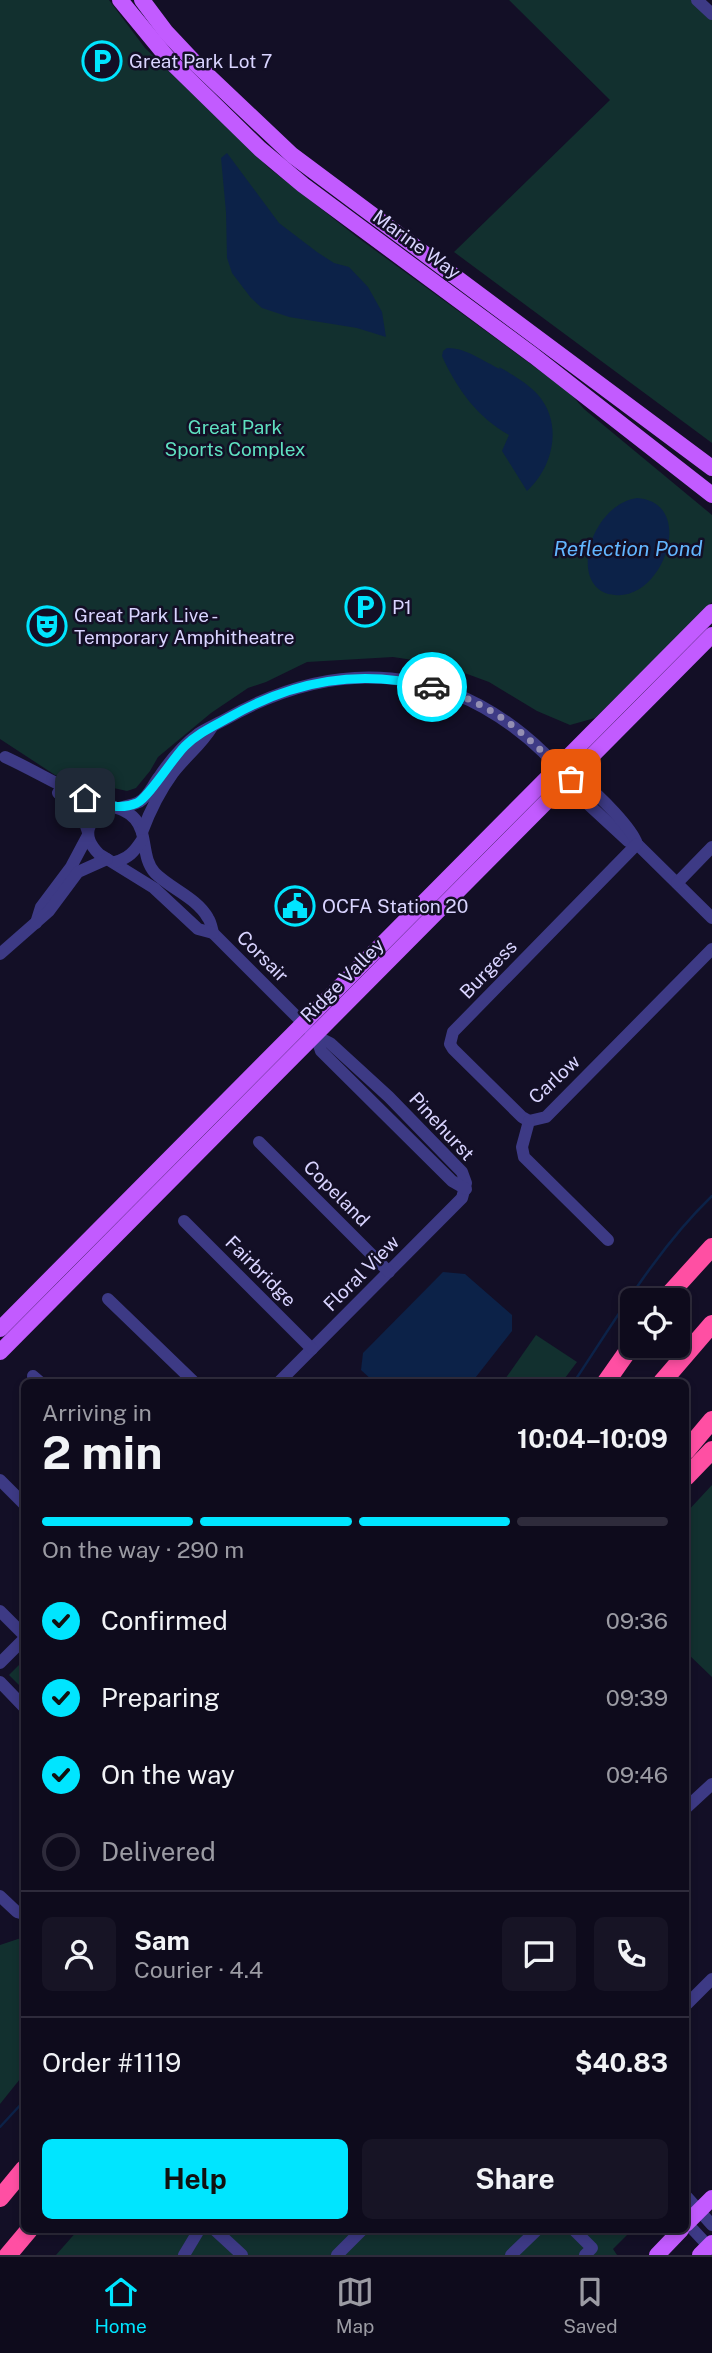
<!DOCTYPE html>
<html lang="en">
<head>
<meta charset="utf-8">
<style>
  body { margin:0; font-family:"Public Sans",sans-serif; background:#171425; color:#f1f3f6; height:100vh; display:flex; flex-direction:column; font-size:26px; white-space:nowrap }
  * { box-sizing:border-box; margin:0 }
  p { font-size:23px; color:#9b9ba3 }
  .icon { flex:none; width:38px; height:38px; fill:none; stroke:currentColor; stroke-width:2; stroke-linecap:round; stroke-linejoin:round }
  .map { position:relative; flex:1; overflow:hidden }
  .details { position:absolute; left:21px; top:1379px; width:668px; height:854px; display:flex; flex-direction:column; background:#0e0b1c; border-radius:10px; box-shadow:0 4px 10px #0003,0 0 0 2px #2e2b3b }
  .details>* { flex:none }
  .buttons { position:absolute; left:620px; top:1288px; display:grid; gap:14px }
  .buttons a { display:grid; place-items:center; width:70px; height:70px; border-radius:10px; background:#0e0b1c; box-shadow:0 4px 10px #0003,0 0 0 2px #2e2b3b; font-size:35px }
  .pin { position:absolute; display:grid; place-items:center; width:60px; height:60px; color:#fff; margin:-30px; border-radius:14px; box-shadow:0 4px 10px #0006 }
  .courier { position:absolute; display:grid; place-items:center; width:70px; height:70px; margin:-35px; border:5px solid #00e5ff; border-radius:50%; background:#fff; color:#222; box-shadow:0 2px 9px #0007 }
  .headline em { font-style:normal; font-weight:700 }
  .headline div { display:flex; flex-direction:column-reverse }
  .headline { display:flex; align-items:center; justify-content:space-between; height:119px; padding:0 21px }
  h1 { font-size:46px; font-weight:700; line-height:52px }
  .bar { display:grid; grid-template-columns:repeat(4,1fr); gap:10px 7px; align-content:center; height:84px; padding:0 21px }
  .bar i { height:9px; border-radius:5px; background:#2e2b3b }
  .bar .current { background:#00e5ff }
  .bar p { grid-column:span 4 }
  .line { display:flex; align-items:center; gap:18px; padding:0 21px; border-top:2px solid #2e2b3b }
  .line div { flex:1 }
  .round { display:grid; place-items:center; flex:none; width:74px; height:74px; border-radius:10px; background:#171425 }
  ol { padding:0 21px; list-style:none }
  li { display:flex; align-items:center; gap:21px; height:77px }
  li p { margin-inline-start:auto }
  li .icon { padding:7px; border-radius:50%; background:#00e5ff; color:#111; stroke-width:4 }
  li:last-child { color:#9b9ba3 }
  li i { width:38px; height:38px; border:4px solid #2e2b3b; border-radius:50% }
  .button { display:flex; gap:14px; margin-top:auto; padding:14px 21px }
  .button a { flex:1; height:80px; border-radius:10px; background:#00e5ff; color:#111; font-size:28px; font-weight:700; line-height:80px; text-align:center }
  .button a+a { background:#171425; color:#f1f3f6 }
  .dock { display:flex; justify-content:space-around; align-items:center; height:98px; border-top:2px solid #2e2b3b; background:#0e0b1c; font-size:19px; color:#9b9ba3 }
  .dock a { display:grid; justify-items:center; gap:4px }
  .dock .current { color:#00e5ff }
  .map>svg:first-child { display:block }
</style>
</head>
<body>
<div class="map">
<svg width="712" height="2255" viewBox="0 0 712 2255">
  <rect width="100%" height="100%" fill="#130f26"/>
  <g fill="#12302f">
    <polygon points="0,0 109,0 145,48 269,168 357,237 569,392 584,409 712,515 712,602 595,718 570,725 537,711 489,682 440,664 393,657 307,662 266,682 248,688 211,713 158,757 150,771 136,788 127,791 55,775 0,739"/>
    <polygon points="509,0 697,0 712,15 712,443 454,252 610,100"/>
    <polygon points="536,1335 577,1362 562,1382 503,1382"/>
    <polygon points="712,1485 712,1677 686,1652 686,1513"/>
    <polygon points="24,1660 24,1690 9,1675"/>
    <polygon points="24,1937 24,2074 0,2104 0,1945"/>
    <polygon points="78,2230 632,2230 613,2249 617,2255 56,2255"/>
  </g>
  <g fill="#0c2248">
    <polygon points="227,153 279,223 317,252 334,263 349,267 368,287 382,312 386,337 357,328 289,317 262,308 251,298 232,273 227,258 226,212 221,158"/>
    <path d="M447 348C464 347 485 362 500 369L499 367C513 375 529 384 539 396 563 425 553 467 527 491L502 451 509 435C477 417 457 389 442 356L443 351Z"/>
    <path d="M637 498C697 502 664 600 615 595 566 591 589 505 637 498Z"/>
    <polygon points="443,1272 465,1274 512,1315 512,1331 472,1382 374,1382 361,1370 363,1353"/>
  </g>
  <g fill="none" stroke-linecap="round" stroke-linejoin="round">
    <g stroke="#0c2248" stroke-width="2.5">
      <path d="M574 1382C616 1319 657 1249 712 1196"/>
      <polyline points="0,2127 24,2101"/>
    </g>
    <g stroke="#3d3a85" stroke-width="12">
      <polyline points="697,0 712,14"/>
      <path d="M5 757C40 773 70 793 106 805 117 808 127 810 135 819 148 834 141 858 155 873 171 889 197 898 208 918 211 922 212 929 213 933L316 1036 330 1043 389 1097 462 1172 466 1183 462 1198 279 1382"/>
      <polyline points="571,779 576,793 628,841 637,844"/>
      <polyline points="58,793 80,808 88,832"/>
      <path d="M114 807C90 817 78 833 99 854L154 888 198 929 213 933"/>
      <path d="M119 808C125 806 133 805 139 802 149 796 152 786 159 777 169 762 183 745 198 734 207 728 217 724 226 719 336 656 450 663 543 752 552 760 560 771 570 778 575 781 580 782 585 785 598 794 632 828 637 844L712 918"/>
      <path d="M142 832C150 811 159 792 173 773 185 757 201 745 212 727"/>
      <path d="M115 862C129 858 134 852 142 840"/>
      <polyline points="677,883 712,847"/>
      <polyline points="36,923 41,907 71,867 88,835"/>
      <polyline points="0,954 49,911 78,872 107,859"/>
      <polyline points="316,1036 321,1051 452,1181 466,1189"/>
      <polyline points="529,1121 522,1117 453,1049 450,1044 453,1032 637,844"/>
      <polyline points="529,1121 546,1117 712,949"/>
      <polyline points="529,1121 522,1147 524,1157 608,1240"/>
      <polyline points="259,1142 389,1272"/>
      <polyline points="184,1221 312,1349"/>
      <polyline points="108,1299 194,1382"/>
      <polyline points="33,1376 40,1382"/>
      <polyline points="0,1480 24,1504"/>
      <polyline points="0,1611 24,1635"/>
      <polyline points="0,1663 24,1639"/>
      <polyline points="0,1682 24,1707"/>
      <polyline points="686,1808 712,1784"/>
      <polyline points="0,1896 17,1912 24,1914"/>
      <polyline points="686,2005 712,1979"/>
      <polyline points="686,2196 712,2225"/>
      <polyline points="686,2222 712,2250"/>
      <polyline points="215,2230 242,2255"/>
      <polyline points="574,2230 592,2248 585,2255"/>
      <polyline points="184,2255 199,2230"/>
      <polyline points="337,2255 362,2230"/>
      <polyline points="511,2255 537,2230"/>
    </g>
    <g stroke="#c25bff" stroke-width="16">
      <polyline points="120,0 171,62 260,149 303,185 534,356 712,495"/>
      <polyline points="142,0 166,32 198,66 292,155 712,468"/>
      <polyline points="0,1329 712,612"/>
      <polyline points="0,1352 712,635"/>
      <polyline points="686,2224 712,2198"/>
      <polyline points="657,2255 681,2230"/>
      <polyline points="700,2255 712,2243"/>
    </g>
    <g stroke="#ff4fa3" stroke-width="18">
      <polyline points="664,1300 712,1247"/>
      <polyline points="606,1382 632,1345"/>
      <polyline points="662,1382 712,1324"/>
      <polyline points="686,1451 712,1420"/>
      <polyline points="686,1477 712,1450"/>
      <polyline points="0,2198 24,2169"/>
      <polyline points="8,2255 29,2230"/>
    </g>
  </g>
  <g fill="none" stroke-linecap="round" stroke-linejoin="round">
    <path stroke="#948fb3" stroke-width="7" stroke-dasharray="0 12.6" d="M432 687C496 703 525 735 571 779"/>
    <path stroke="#00e5ff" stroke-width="9" d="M85 798C104 804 118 811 137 803 149 797 172 759 185 746 198 733 214 726 230 717 295 680 359 669 432 687"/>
  </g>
  <defs>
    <g id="parking-ring" transform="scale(2.0125)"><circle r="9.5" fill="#130f26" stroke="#00e5ff" stroke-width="1.5"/><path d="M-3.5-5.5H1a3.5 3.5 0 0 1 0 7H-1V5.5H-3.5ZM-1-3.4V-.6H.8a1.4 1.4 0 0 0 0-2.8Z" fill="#00e5ff"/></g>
    <g id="theatre-ring" transform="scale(2.0125)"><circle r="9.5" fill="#130f26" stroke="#00e5ff" stroke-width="1.5"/><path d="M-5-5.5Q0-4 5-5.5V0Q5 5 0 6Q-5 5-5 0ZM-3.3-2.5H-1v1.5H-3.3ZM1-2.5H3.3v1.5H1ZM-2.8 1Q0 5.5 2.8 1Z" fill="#00e5ff"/></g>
    <g id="civic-ring" transform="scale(2.0125)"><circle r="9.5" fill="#130f26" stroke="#00e5ff" stroke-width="1.5"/><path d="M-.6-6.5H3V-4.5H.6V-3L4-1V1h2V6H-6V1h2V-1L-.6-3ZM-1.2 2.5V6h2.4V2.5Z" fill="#00e5ff"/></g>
  </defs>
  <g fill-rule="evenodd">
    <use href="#parking-ring" x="102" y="61"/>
    <use href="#parking-ring" x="365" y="607"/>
    <use href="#theatre-ring" x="47" y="626"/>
    <use href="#civic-ring" x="295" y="906"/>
  </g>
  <g text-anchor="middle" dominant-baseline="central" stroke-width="5" stroke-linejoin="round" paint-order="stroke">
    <g font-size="19" fill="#d9d4ff" stroke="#130f26" text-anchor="start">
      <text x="129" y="61">Great Park Lot 7</text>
      <text x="392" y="607">P1</text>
      <text x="74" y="615">Great Park Live -<tspan x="74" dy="22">Temporary Amphitheatre</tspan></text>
      <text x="322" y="906">OCFA Station 20</text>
    </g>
    <g font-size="19" fill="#d9d4ff" stroke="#130f26">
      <text transform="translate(417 244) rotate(36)">Marine Way</text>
      <text transform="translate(263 956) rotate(45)">Corsair</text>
      <text transform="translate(488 969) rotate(-46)">Burgess</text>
      <text transform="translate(342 980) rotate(-45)">Ridge Valley</text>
      <text transform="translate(554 1079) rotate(-43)">Carlow</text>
      <text transform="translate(442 1126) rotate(47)">Pinehurst</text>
      <text transform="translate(337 1193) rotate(45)">Copeland</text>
      <text transform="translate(261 1271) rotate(45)">Fairbridge</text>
      <text transform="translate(361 1273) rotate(-45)">Floral View</text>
    </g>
    <g font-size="19" fill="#5fe0c0" stroke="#130f26">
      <text x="235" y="427">Great Park<tspan x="235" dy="22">Sports Complex</tspan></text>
    </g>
    <g font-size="21" font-style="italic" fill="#62b6ff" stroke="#130f26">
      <text x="628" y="548">Reflection Pond</text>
    </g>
  </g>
</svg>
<div class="buttons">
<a><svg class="icon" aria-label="locate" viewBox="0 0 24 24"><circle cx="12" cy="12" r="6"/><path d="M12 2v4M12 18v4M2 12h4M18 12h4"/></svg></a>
</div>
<div class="pin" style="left:571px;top:779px;background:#ea580c"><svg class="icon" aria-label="bag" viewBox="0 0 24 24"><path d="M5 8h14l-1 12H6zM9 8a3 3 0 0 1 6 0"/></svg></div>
<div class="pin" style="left:85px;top:798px;background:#1f2937"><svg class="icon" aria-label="home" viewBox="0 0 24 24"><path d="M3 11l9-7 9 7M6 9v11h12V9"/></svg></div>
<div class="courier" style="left:432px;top:687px"><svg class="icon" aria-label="car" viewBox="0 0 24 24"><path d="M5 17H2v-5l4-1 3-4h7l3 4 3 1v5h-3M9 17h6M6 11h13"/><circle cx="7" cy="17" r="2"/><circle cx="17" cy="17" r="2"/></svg></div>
<section class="details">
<div class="headline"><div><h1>2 min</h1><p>Arriving in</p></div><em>10:04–10:09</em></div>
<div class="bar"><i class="current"></i><i class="current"></i><i class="current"></i><i></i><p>On the way · 290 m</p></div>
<ol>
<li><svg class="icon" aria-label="check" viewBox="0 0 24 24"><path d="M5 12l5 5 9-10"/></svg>Confirmed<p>09:36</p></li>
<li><svg class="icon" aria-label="check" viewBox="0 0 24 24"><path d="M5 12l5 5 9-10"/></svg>Preparing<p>09:39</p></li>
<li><svg class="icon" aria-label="check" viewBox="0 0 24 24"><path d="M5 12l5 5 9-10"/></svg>On the way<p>09:46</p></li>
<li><i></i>Delivered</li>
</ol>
<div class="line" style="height:126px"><a class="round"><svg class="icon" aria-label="person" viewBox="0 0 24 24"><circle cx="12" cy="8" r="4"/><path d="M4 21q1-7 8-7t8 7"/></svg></a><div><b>Sam</b><p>Courier · 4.4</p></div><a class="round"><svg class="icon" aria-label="chat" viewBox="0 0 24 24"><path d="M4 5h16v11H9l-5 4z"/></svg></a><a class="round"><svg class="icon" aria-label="phone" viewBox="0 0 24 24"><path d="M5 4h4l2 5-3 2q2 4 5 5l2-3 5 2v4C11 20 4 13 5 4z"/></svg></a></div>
<div class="line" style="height:91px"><div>Order #1119</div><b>$40.83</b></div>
<div class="button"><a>Help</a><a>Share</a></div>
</section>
</div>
<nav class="dock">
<a class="current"><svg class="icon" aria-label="home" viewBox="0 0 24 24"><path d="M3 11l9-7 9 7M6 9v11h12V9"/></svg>Home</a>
<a><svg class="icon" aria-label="map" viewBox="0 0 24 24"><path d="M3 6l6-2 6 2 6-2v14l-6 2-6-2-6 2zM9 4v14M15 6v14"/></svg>Map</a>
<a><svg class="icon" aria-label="saved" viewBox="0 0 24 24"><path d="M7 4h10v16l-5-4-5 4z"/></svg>Saved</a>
</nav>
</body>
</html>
